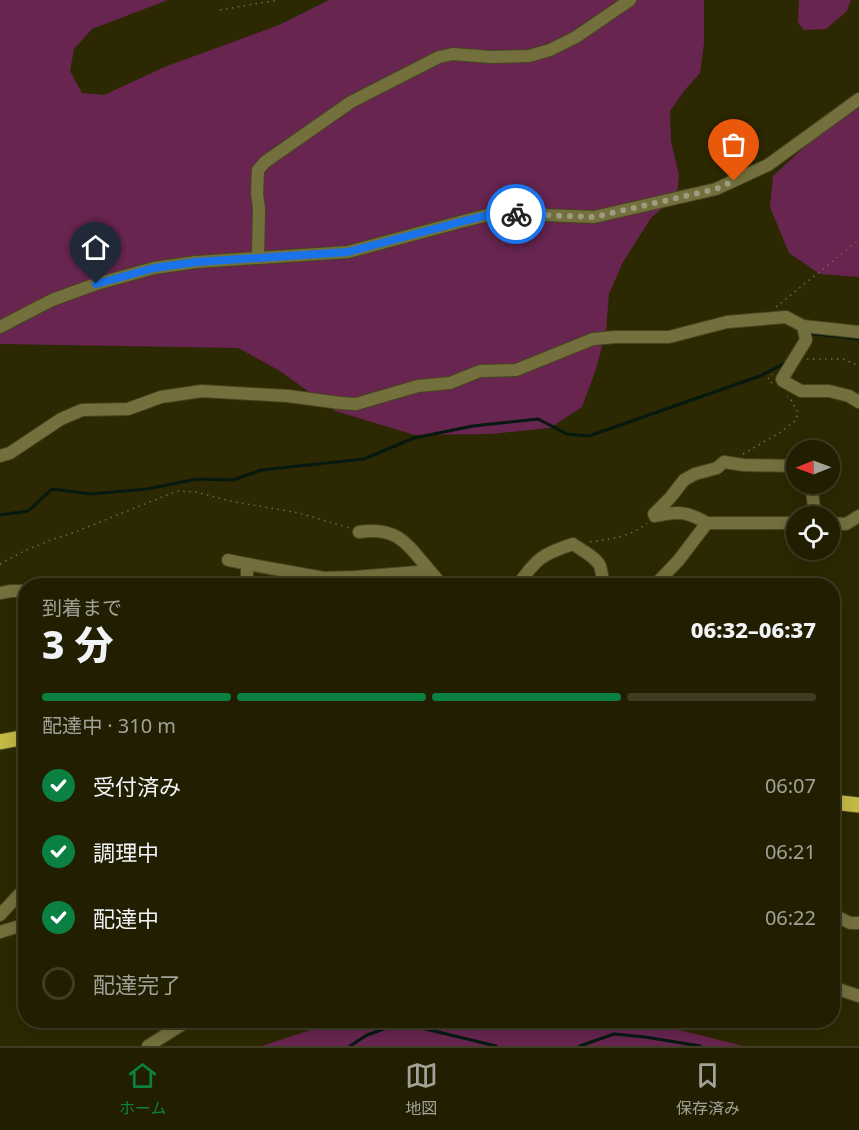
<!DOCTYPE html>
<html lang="ja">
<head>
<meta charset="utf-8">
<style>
  body { margin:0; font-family:"Noto Sans","Noto Sans JP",sans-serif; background:#29270b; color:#f1f3f6; height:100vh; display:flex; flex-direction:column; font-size:22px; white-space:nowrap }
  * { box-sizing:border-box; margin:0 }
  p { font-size:20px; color:#a2a299 }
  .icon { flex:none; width:33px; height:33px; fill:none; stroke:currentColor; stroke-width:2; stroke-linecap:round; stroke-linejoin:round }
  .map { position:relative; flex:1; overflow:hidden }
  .panel { position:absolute; left:18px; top:578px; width:822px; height:450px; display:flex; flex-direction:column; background:#211e01; border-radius:24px; box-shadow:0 3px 15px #0003,0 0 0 2px #3e3c23 }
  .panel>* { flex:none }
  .needle { width:39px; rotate:269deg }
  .controls { position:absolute; left:786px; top:440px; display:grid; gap:12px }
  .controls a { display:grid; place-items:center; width:54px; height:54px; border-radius:50%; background:#211e01; box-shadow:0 3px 15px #0003,0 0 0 2px #3e3c23; font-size:30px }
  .pin { position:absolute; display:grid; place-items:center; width:51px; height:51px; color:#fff; margin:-62px -26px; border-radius:50% 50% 50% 0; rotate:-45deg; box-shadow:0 0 6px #0007 }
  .pin .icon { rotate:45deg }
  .courier { position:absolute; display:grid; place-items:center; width:60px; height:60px; margin:-30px; border:4px solid #1a73e8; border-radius:50%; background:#fff; color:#222; box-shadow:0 2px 8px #0007 }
  .head em { font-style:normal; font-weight:800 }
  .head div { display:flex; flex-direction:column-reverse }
  .head { display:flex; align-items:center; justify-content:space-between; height:102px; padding:0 24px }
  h1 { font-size:39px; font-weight:800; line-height:45px }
  .bar { display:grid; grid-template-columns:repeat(4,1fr); gap:9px 6px; align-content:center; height:72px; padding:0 24px }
  .bar i { height:8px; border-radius:4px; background:#3e3c23 }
  .bar .selected { background:#0b8043 }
  .bar p { grid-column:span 4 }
  ol { padding:0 24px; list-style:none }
  li { display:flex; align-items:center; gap:18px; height:66px }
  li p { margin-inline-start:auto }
  li .icon { padding:6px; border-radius:50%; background:#0b8043; color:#fff; stroke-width:4 }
  li:last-child { color:#a2a299 }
  li i { width:33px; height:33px; border:3px solid #3e3c23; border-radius:50% }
  .tab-bar { display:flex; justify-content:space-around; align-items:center; height:84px; border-top:2px solid #3e3c23; background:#211e01; font-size:16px; color:#a2a299 }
  .tab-bar a { display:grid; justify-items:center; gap:3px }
  .tab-bar .selected { color:#0b8043 }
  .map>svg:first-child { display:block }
</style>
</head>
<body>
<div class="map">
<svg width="859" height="1046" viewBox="0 0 859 1046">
  <rect width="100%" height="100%" fill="#2c2801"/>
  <g fill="#67254f">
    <polygon points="0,0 168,0 92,29 74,49 70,71 82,93 104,95 167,66 279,25 329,0 704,0 704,44 700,73 684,91 670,111 671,141 679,175 677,195 651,218 623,262 609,294 606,331 596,369 582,407 550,428 490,434 415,435 335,411 280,371 238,348 0,344"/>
    <polygon points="799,0 851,0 847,11 826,29 804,30 798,22"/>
    <polygon points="859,108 859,277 820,274 789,253 770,207 773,176 813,139"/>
    <polygon points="341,1020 616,1020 668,1027 743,1046 262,1046"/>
  </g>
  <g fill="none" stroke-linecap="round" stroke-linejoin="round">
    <g stroke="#051911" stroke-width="3">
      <polyline points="808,335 816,334 859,339"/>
      <polyline points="0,515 28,511 52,489 91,494 147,489 197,479 233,480 261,470 364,459 414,438 473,426 538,419 567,434 589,436 760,376 787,362"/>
      <polyline points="350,1046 367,1035 401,1023 496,1046"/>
      <polyline points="580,1046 614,1034 645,1037 700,1046"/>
    </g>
    <g stroke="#484420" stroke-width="14">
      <g id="minor">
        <polyline points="258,258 259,208 257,194 258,170 265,162 351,102 439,57 453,54 491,57 529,56 550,50 576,37 630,0"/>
        <polyline points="803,326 806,340 782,379 783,381 801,391 829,391 849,396 859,402"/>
        <polyline points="0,327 52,300 96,284 154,268 196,262 348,252 460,222 496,213 594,217 716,189 768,165 859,99"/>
        <polyline points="0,456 10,453 61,419 82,410 128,409 161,397 202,391 288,396 340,403 356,404 418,386 450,383 480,371 516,370 593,339 615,337 669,337 727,322 786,317 803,326 859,332"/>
        <path d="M796 466 744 465 724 462 717 468 695 474 684 480 670 498 654 514 655 516C677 511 686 511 707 523H796"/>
        <polyline points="811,483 815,516"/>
        <polyline points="830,523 846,524 859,516"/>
        <path d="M359 532C398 526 407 544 430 571"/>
        <polyline points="228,560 247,564 247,585"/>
        <polyline points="247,564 324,578 355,577 430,571 442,585"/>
        <path d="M518 585C536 559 542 554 573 544 581 550 596 557 600 566 602 571 602 579 604 585"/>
        <polyline points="655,585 678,561 707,523"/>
        <polyline points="0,593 11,591 26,591"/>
        <polyline points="832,914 850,923 859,923"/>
        <polyline points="0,915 26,887"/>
        <polyline points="0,932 26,924"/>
        <polyline points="832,987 859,996"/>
        <polyline points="148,1046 189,1020"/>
      </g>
    </g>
    <g stroke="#484420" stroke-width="17">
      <g id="major">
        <polyline points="0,742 26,737"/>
        <polyline points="832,802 859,805"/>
      </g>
    </g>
    <g stroke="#6e6b4a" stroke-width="1.5" stroke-dasharray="1.5 4.5" stroke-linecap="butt">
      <polyline points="220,10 277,0"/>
      <polyline points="776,307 859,240"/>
      <polyline points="807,359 843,359 859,366"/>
      <polyline points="772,383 768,380 769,377 773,374"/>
      <polyline points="743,454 781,432 796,420 798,412 791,400 787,396"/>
      <path d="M590 542C611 539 631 537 647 523"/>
      <polyline points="0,564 24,551 51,540 75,532 177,491 196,492 234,502 299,513 349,528"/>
    </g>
    <use href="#minor" stroke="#74703d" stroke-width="12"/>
    <use href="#major" stroke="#c3b945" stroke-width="15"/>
  </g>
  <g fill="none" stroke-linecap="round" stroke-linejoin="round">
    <polyline stroke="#9d9b80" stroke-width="6" stroke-dasharray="0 10.8" points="516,214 594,217 716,189 734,181"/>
    <polyline stroke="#1a73e8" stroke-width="8" points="96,284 154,268 196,262 348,252 460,222 496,213 516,214"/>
  </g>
</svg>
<div class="controls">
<a><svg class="needle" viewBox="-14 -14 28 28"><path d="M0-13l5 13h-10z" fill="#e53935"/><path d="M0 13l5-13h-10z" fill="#a2a299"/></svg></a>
<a><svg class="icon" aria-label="locate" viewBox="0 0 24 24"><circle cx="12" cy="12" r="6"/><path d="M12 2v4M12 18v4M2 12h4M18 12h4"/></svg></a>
</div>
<div class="pin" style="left:734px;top:181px;background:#ea580c"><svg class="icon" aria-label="bag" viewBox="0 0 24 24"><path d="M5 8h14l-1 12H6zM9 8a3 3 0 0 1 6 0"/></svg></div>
<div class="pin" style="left:96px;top:284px;background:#1f2937"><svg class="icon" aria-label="home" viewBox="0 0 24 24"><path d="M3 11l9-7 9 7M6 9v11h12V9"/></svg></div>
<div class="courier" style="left:516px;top:214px"><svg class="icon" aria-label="bike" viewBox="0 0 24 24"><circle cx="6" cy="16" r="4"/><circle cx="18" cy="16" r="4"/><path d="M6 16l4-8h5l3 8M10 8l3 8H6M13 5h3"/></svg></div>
<section class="panel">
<div class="head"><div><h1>3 分</h1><p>到着まで</p></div><em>06:32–06:37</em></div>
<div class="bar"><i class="selected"></i><i class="selected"></i><i class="selected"></i><i></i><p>配達中 · 310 m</p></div>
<ol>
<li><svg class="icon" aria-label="check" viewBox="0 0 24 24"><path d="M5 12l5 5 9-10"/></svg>受付済み<p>06:07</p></li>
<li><svg class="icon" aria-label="check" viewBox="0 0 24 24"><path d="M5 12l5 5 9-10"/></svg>調理中<p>06:21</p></li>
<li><svg class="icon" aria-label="check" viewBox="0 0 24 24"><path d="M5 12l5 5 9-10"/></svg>配達中<p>06:22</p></li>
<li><i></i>配達完了</li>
</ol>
</section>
</div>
<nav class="tab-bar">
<a class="selected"><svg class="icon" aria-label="home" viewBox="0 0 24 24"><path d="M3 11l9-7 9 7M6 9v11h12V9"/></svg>ホーム</a>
<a><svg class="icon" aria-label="map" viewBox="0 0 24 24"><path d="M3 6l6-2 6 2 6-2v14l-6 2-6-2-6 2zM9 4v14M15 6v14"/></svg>地図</a>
<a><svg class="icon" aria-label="saved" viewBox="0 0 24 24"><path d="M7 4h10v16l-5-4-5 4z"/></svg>保存済み</a>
</nav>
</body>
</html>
